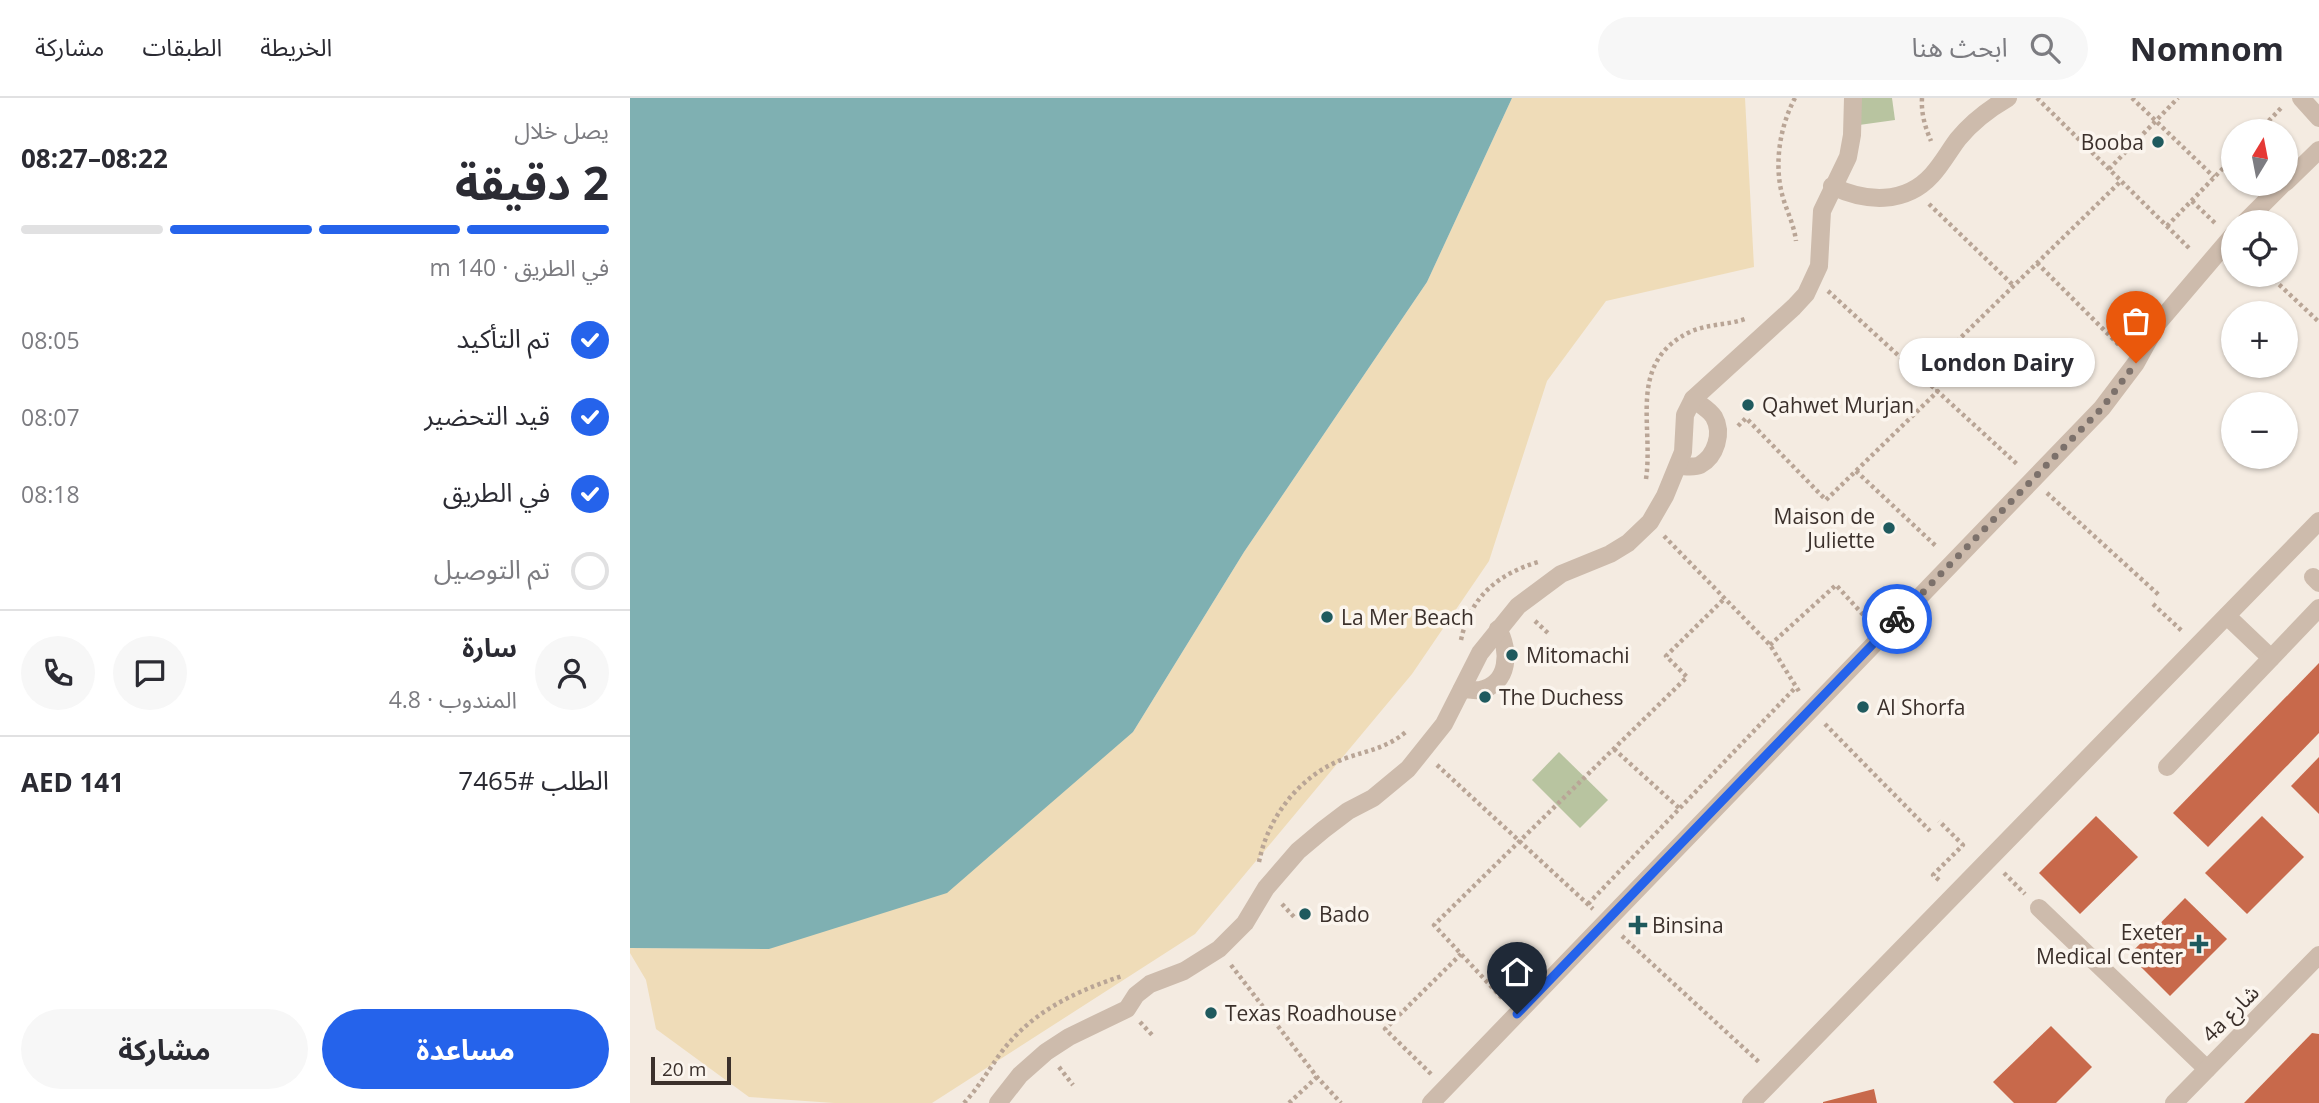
<!DOCTYPE html>
<html lang="ar">
<head>
<meta charset="utf-8">
<style>
  body { margin:0; font-family:"Open Sans","Noto Sans Arabic",sans-serif; background:#f7f7f7; color:#2b2b33; direction:rtl; height:100vh; display:flex; flex-direction:column; font-size:26px; white-space:nowrap }
  * { box-sizing:border-box; margin:0 }
  p { font-size:23px; color:#7c7c81 }
  .icon { flex:none; width:38px; height:38px; fill:none; stroke:currentColor; stroke-width:2; stroke-linecap:round; stroke-linejoin:round }
  .map { position:relative; flex:1; overflow:hidden; direction:ltr }
  .sheet { display:flex; flex-direction:column; background:#fff; width:630px }
  .sheet>* { flex:none }
  .needle { width:46px; rotate:10deg }
  .buttons { position:absolute; left:1591px; top:21px; display:grid; gap:14px }
  .buttons a { display:grid; place-items:center; width:77px; height:77px; border-radius:50%; background:#fff; box-shadow:0 2px 5px #0004; font-size:35px }
  .scale { position:absolute; left:21px; bottom:18px; width:80px; box-sizing:border-box; padding-left:7px; border:4px solid #3b302b; border-top:0; font-size:19px; line-height:24px; white-space:nowrap; color:#3b302b; -webkit-text-stroke:5px #fbf5ee; paint-order:stroke }
  .pin { position:absolute; display:grid; place-items:center; width:60px; height:60px; color:#fff; margin:-72px -30px; border-radius:50% 50% 50% 0; rotate:-45deg; box-shadow:0 0 7px #0007 }
  .pin .icon { rotate:45deg }
  .courier { position:absolute; display:grid; place-items:center; width:70px; height:70px; margin:-35px; border:5px solid #2563eb; border-radius:50%; background:#fff; color:#222; box-shadow:0 2px 9px #0007 }
  .bubble { position:absolute; height:49px; border-radius:24px; background:#fff; box-shadow:0 2px 5px #0004; font-size:23px; font-weight:700; line-height:49px; text-align:center; direction:rtl }
  .overview em { font-style:normal; font-weight:700 }
  .overview div { display:flex; flex-direction:column-reverse }
  .overview { display:flex; align-items:center; justify-content:space-between; height:119px; padding:0 21px }
  h1 { font-size:46px; font-weight:700; line-height:52px }
  .bar { display:grid; grid-template-columns:repeat(4,1fr); gap:10px 7px; align-content:center; height:84px; padding:0 21px }
  .bar i { height:9px; border-radius:5px; background:#e1e1e2 }
  .bar .current { background:#2563eb }
  .bar p { grid-column:span 4 }
  .line { display:flex; align-items:center; gap:18px; padding:0 21px; border-top:2px solid #e1e1e2 }
  .line div { flex:1 }
  .round { display:grid; place-items:center; flex:none; width:74px; height:74px; border-radius:37px; background:#f7f7f7 }
  ol { padding:0 21px; list-style:none }
  li { display:flex; align-items:center; gap:21px; height:77px }
  li p { margin-inline-start:auto }
  li .icon { padding:7px; border-radius:50%; background:#2563eb; color:#fff; stroke-width:4 }
  li:last-child { color:#7c7c81 }
  li i { width:38px; height:38px; border:4px solid #e1e1e2; border-radius:50% }
  .action { display:flex; gap:14px; margin-top:auto; padding:14px 21px }
  .action a { flex:1; height:80px; border-radius:42px; background:#2563eb; color:#fff; font-size:28px; font-weight:700; line-height:80px; text-align:center }
  .action a+a { background:#f7f7f7; color:#2b2b33 }
  header { display:flex; align-items:center; gap:42px; box-sizing:border-box; height:98px; padding:0 35px; background:#fff; border-bottom:2px solid #e1e1e2 }
  header strong { font-size:33px }
  nav { display:flex; gap:38px; margin-inline-start:auto; font-size:24px }
  .search { width:490px; height:63px; background:#f7f7f7; display:flex; align-items:center; gap:18px; box-sizing:border-box; padding:0 24px; border-radius:38px; color:#7c7c81; font-size:26px }
  main { display:flex; flex:1; min-height:0 }
  .map>svg:first-child { display:block }
</style>
</head>
<body>
<header>
<strong>Nomnom</strong>
<div class="search"><svg class="icon" aria-label="search" viewBox="0 0 24 24"><circle cx="10" cy="10" r="6"/><path d="M15 15l6 6"/></svg>ابحث هنا</div>
<nav><a>الخريطة</a><a>الطبقات</a><a>مشاركة</a></nav>
</header>
<main>
<div class="map">
<svg width="1689" height="1005" viewBox="0 0 1689 1005">
  <rect width="100%" height="100%" fill="#f4ebe1"/>
  <g fill="#b8c4a0">
    <polygon points="1224,0 1262,0 1265,22 1229,27"/>
    <polygon points="929,654 978,702 950,730 902,682"/>
  </g>
  <polygon fill="#efdcb8" points="882,0 1115,0 1124,169 976,203 917,283 859,463 782,576 565,836 302,1005 204,1005 119,999 26,931 16,882 0,855 0,850 139,851 503,634 614,454 797,184"/>
  <polygon fill="#7fb0b2" points="0,0 882,0 797,184 614,454 503,634 317,795 139,851 0,850"/>
  <g fill="#c8694b">
    <polygon points="1689,565 1689,635 1578,749 1543,715"/>
    <polygon points="1689,659 1689,716 1661,688"/>
    <polygon points="1466,718 1508,759 1450,816 1409,775"/>
    <polygon points="1632,718 1674,759 1617,816 1575,775"/>
    <polygon points="1555,800 1597,841 1540,898 1499,857"/>
    <polygon points="1421,928 1462,969 1426,1005 1384,1005 1363,984"/>
    <polygon points="1682,935 1689,936 1689,1005 1614,1005"/>
    <polygon points="1244,991 1247,1005 1193,1005 1193,1004"/>
  </g>
  <g fill="none" stroke-linecap="round" stroke-linejoin="round">
    <g stroke="#b9a596" stroke-width="4.5" stroke-dasharray="3.5 3.5" stroke-linecap="butt">
      <path d="M1165 0C1150 28 1144 65 1152 96 1156 112 1164 126 1166 143"/>
      <path d="M1292 0C1291 15 1295 29 1301 43"/>
      <polyline points="1407,0 1561,152"/>
      <polyline points="1502,0 1584,79"/>
      <polyline points="1629,33 1653,8"/>
      <polyline points="1479,71 1548,0"/>
      <polyline points="1562,103 1585,125"/>
      <polyline points="1299,106 1384,188"/>
      <polyline points="1537,128 1603,60"/>
      <polyline points="1407,165 1491,249"/>
      <polyline points="1639,177 1689,224"/>
      <polyline points="1198,193 1388,367"/>
      <polyline points="1108,328 1116,320 1196,402 1307,294 1318,252 1491,83"/>
      <polyline points="1226,373 1307,449"/>
      <path d="M1016 381C1024 326 996 263 1062 233 1079 226 1098 227 1115 221"/>
      <polyline points="1417,395 1530,498"/>
      <polyline points="1034,438 1140,547 1170,595"/>
      <polyline points="1523,506 1553,534"/>
      <polyline points="905,523 919,536"/>
      <path d="M831 542C840 499 868 476 908 464"/>
      <polyline points="1140,547 1206,487 1237,521"/>
      <polyline points="1195,626 1300,733"/>
      <polyline points="984,651 1049,710"/>
      <polyline points="807,667 963,811"/>
      <path d="M629 764C638 718 671 676 716 660 740 652 756 650 776 634"/>
      <polyline points="1374,775 1395,796"/>
      <polyline points="1309,782 1303,777 1333,747 1309,723"/>
      <polyline points="652,806 665,820"/>
      <polyline points="958,806 1166,589"/>
      <polyline points="992,838 1130,965"/>
      <polyline points="601,867 687,979 711,1005"/>
      <polyline points="872,900 804,827 1057,579 1036,558 1095,500"/>
      <polyline points="510,924 523,938"/>
      <polyline points="429,969 443,987"/>
      <polyline points="801,976 755,931 831,856"/>
      <path d="M334 1005C348 990 358 973 370 956 401 914 444 894 492 878"/>
      <polyline points="659,1005 687,979"/>
    </g>
    <g stroke="#cdbbac" stroke-width="18">
      <polyline points="1671,0 1689,20"/>
      <polyline points="1656,84 1689,52"/>
      <path d="M1202 88C1235 104 1275 107 1302 77 1312 66 1319 53 1328 41 1342 24 1359 11 1378 0"/>
      <polyline points="1615,124 1653,86"/>
      <path d="M1048 368C1055 368 1064 370 1070 367 1086 358 1093 335 1084 319 1080 312 1069 306 1063 301"/>
      <polyline points="1683,479 1689,485"/>
      <polyline points="1597,518 1641,560"/>
      <path d="M832 591C838 591 845 593 850 592 880 586 880 552 868 531"/>
      <polyline points="1537,669 1689,510"/>
      <polyline points="1409,810 1577,971"/>
      <polyline points="368,1005 390,977 416,954 439,939 497,911 506,897 520,886 554,873 589,851 615,825 636,790 668,753 693,732 718,713 743,700 778,671 814,626 850,555 888,508 931,476 980,456 998,445 1020,424 1035,398 1053,354 1055,317 1063,301 1164,209 1176,196 1189,168 1192,113 1218,59 1222,37 1223,0"/>
      <polyline points="801,1005 1472,310 1506,265 1528,225 1603,137"/>
      <polyline points="1121,1005 1689,423"/>
      <polyline points="1544,1005 1689,857"/>
    </g>
  </g>
  <g fill="none" stroke-linecap="round" stroke-linejoin="round">
    <polyline stroke="#7c716b" stroke-width="7" stroke-dasharray="0 12.6" points="1267,521 1472,310 1506,265"/>
    <polyline stroke="#2563eb" stroke-width="9" points="887,916 1267,521"/>
  </g>
  <g fill="#1f5a5e" stroke="#fbf5ee" stroke-width="2.5">
    <circle cx="1528" cy="44" r="7"/>
    <circle cx="1118" cy="307" r="7"/>
    <circle cx="1259" cy="430" r="7"/>
    <circle cx="697" cy="519" r="7"/>
    <circle cx="882" cy="557" r="7"/>
    <circle cx="855" cy="599" r="7"/>
    <circle cx="1233" cy="609" r="7"/>
    <circle cx="675" cy="816" r="7"/>
    <path d="M1004.5 816.5h7v7h7v7h-7v7h-7v-7h-7v-7h7z"/>
    <path d="M1565.5 835.5h7v7h7v7h-7v7h-7v-7h-7v-7h7z"/>
    <circle cx="581" cy="915" r="7"/>
  </g>
  <g text-anchor="middle" dominant-baseline="central" stroke-width="7" stroke-linejoin="round" paint-order="stroke">
    <g font-size="21" fill="#3b302b" stroke="#fbf5ee" text-anchor="start">
      <text x="1514" y="44" text-anchor="end">Booba</text>
      <text x="1132" y="307">Qahwet Murjan</text>
      <text x="1245" y="418" text-anchor="end">Maison de<tspan x="1245" dy="24">Juliette</tspan></text>
      <text x="711" y="519">La Mer Beach</text>
      <text x="896" y="557">Mitomachi</text>
      <text x="869" y="599">The Duchess</text>
      <text x="1247" y="609">Al Shorfa</text>
      <text x="689" y="816">Bado</text>
      <text x="1022" y="827">Binsina</text>
      <text x="1553" y="834" text-anchor="end">Exeter<tspan x="1553" dy="24">Medical Center</tspan></text>
      <text x="595" y="915">Texas Roadhouse</text>
    </g>
    <g font-size="21" fill="#3b302b" stroke="#fbf5ee">
      <text transform="translate(1600 915) rotate(-45)">4a شارع</text>
    </g>
  </g>
</svg>
<div class="buttons">
<a><svg class="needle" viewBox="-14 -14 28 28"><path d="M0-13l5 13h-10z" fill="#e53935"/><path d="M0 13l5-13h-10z" fill="#7c7c81"/></svg></a>
<a><svg class="icon" aria-label="locate" viewBox="0 0 24 24"><circle cx="12" cy="12" r="6"/><path d="M12 2v4M12 18v4M2 12h4M18 12h4"/></svg></a>
<a>+</a>
<a>−</a>
</div>
<div class="scale">20 m</div>
<div class="pin" style="left:1506px;top:265px;background:#ea580c"><svg class="icon" aria-label="bag" viewBox="0 0 24 24"><path d="M5 8h14l-1 12H6zM9 8a3 3 0 0 1 6 0"/></svg></div>
<div class="pin" style="left:887px;top:916px;background:#1f2937"><svg class="icon" aria-label="home" viewBox="0 0 24 24"><path d="M3 11l9-7 9 7M6 9v11h12V9"/></svg></div>
<div class="courier" style="left:1267px;top:521px"><svg class="icon" aria-label="bike" viewBox="0 0 24 24"><circle cx="6" cy="16" r="4"/><circle cx="18" cy="16" r="4"/><path d="M6 16l4-8h5l3 8M10 8l3 8H6M13 5h3"/></svg></div>
<div class="bubble" style="left:1269px;top:240px;width:196px">London Dairy</div>
</div>
<section class="sheet">
<div class="overview"><div><h1>2 دقيقة</h1><p>يصل خلال</p></div><em>08:22–08:27</em></div>
<div class="bar"><i class="current"></i><i class="current"></i><i class="current"></i><i></i><p>في الطريق · 140 m</p></div>
<ol>
<li><svg class="icon" aria-label="check" viewBox="0 0 24 24"><path d="M5 12l5 5 9-10"/></svg>تم التأكيد<p>08:05</p></li>
<li><svg class="icon" aria-label="check" viewBox="0 0 24 24"><path d="M5 12l5 5 9-10"/></svg>قيد التحضير<p>08:07</p></li>
<li><svg class="icon" aria-label="check" viewBox="0 0 24 24"><path d="M5 12l5 5 9-10"/></svg>في الطريق<p>08:18</p></li>
<li><i></i>تم التوصيل</li>
</ol>
<div class="line" style="height:126px"><a class="round"><svg class="icon" aria-label="person" viewBox="0 0 24 24"><circle cx="12" cy="8" r="4"/><path d="M4 21q1-7 8-7t8 7"/></svg></a><div><b>سارة</b><p>المندوب · 4.8</p></div><a class="round"><svg class="icon" aria-label="chat" viewBox="0 0 24 24"><path d="M4 5h16v11H9l-5 4z"/></svg></a><a class="round"><svg class="icon" aria-label="phone" viewBox="0 0 24 24"><path d="M5 4h4l2 5-3 2q2 4 5 5l2-3 5 2v4C11 20 4 13 5 4z"/></svg></a></div>
<div class="line" style="height:91px"><div>الطلب #7465</div><b>AED 141</b></div>
<div class="action"><a>مساعدة</a><a>مشاركة</a></div>
</section>
</main>
</body>
</html>
